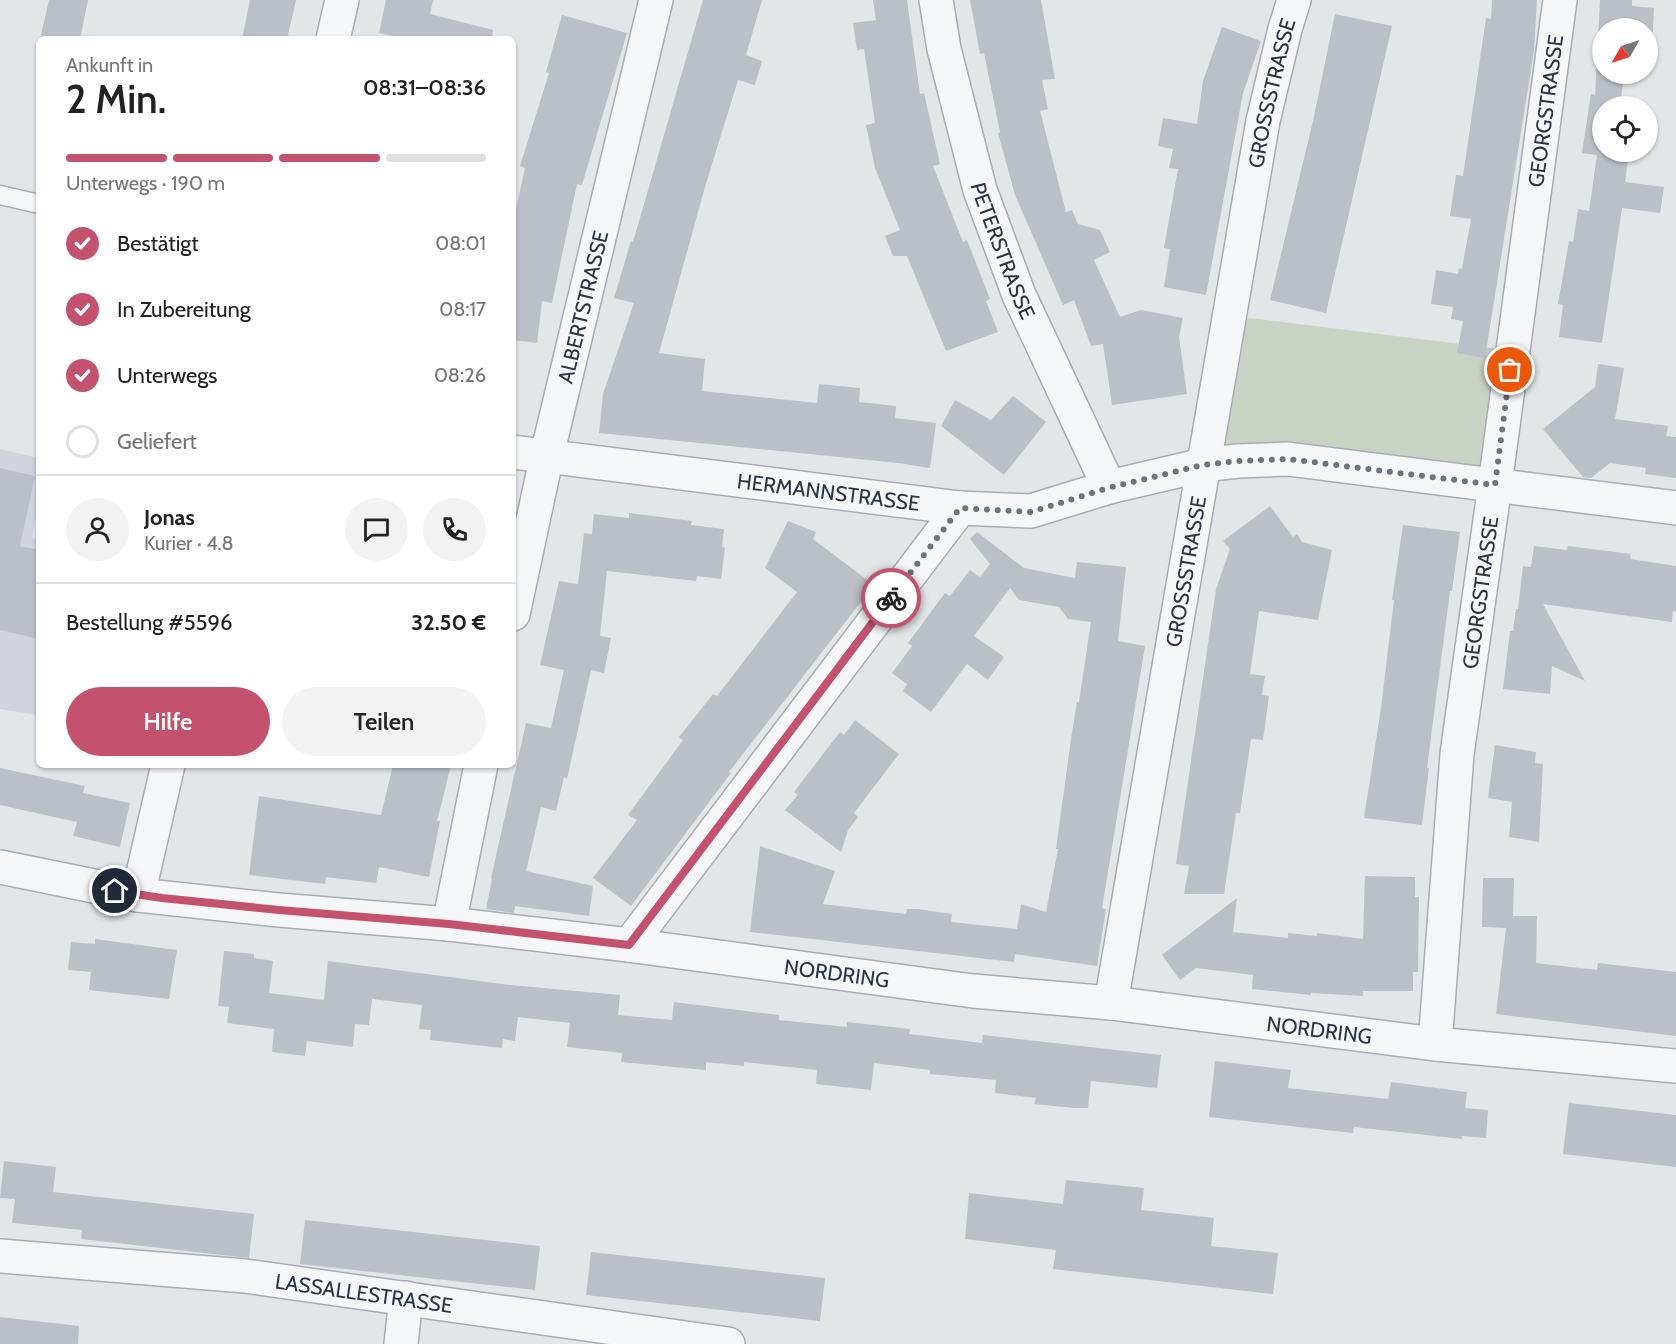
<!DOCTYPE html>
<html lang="de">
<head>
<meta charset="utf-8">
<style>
  body { margin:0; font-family:Cabin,sans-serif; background:#f2f2f2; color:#222; height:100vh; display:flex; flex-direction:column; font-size:22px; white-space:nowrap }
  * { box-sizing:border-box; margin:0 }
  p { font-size:20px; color:#767676 }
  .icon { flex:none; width:33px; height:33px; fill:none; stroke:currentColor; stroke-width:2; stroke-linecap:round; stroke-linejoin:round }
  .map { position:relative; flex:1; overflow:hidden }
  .sheet { position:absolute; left:36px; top:36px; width:480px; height:732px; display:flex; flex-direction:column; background:#fff; border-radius:9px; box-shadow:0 2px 4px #0004 }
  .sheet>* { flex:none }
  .needle { width:39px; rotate:231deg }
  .controls { position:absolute; left:1592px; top:18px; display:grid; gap:12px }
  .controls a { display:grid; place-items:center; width:66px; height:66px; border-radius:50%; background:#fff; box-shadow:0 2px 4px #0004; font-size:30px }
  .pin { position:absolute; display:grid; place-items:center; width:51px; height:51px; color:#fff; margin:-26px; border:3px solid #fff; border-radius:50%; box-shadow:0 2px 6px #0007 }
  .courier { position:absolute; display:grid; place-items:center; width:60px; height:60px; margin:-30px; border:4px solid #c4526e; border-radius:50%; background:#fff; color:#222; box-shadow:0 2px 8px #0007 }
  .head em { font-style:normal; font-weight:600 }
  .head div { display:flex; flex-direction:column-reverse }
  .head { display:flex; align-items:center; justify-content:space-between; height:102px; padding:0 30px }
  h1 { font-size:39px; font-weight:600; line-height:45px }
  .bar { display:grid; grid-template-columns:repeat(4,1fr); gap:9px 6px; align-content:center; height:72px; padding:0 30px }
  .bar i { height:8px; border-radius:4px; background:#e0e0e0 }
  .bar .on { background:#c4526e }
  .bar p { grid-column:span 4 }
  .line { display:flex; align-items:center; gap:15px; padding:0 30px; border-top:2px solid #e0e0e0 }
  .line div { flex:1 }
  .round { display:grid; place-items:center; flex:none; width:63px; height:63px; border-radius:32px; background:#f2f2f2 }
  ol { padding:0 30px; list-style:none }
  li { display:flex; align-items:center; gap:18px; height:66px }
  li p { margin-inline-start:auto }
  li .icon { padding:6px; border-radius:50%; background:#c4526e; color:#fff; stroke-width:4 }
  li:last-child { color:#767676 }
  li i { width:33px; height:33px; border:3px solid #e0e0e0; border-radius:50% }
  .primary-button { display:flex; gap:12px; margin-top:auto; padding:12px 30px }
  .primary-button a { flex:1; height:69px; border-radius:36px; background:#c4526e; color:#fff; font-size:24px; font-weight:600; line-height:69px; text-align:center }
  .primary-button a+a { background:#f2f2f2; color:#222 }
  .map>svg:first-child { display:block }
</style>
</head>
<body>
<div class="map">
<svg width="1676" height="1344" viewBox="0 0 1676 1344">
  <rect width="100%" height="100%" fill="#e2e6e9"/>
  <polygon fill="#d1d5db" points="0,449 39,458 39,498 32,538 39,540 39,704 37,715 0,709"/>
  <polygon fill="#c9d3c4" points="1242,317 1501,349 1482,469 1218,450"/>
  <g fill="#bac0c6">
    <polygon points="49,0 88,0 80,39 40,39"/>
    <polygon points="250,0 296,0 287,39 242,39"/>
    <polygon points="386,0 433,0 430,14 493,30 492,39 408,39 379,33"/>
    <polygon points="703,0 762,0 746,55 762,61 755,85 738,80 705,187 659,353 705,359 702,391 817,403 819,384 860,388 859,402 896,406 895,418 936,423 930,468 898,463 599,433 603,394 634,303 614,298 631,241 633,242"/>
    <polygon points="873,0 907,0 920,94 924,93 940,164 933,166 963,242 967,240 990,299 986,301 998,332 946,351 907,256 893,256 885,236 900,230 875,168 866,125 875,123 864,49 857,50 853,23 876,20"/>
    <polygon points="970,0 1041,0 1055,79 1042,80 1048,109 1040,111 1066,212 1072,210 1078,224 1100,230 1110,252 1094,260 1120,317 1141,310 1183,318 1179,337 1187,394 1112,405 1103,344 1091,346 1074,300 1063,305 1015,195 998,133 1000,132 984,53 980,54"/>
    <polygon points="1492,0 1537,0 1534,51 1485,358 1457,353 1463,321 1451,319 1453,307 1431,304 1436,270 1458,274 1459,268 1462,269 1471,219 1450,216 1456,175 1463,176 1486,18 1491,19"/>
    <polygon points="1600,0 1632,0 1632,6 1654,8 1652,46 1647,45 1647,28 1602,28 1602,74 1624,74 1621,99 1637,101 1636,106 1602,106 1602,152 1629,152 1625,182 1664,187 1660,213 1622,208 1602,343 1559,337 1563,305 1558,304 1569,241 1573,242 1578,209 1589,211 1597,155 1582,153 1591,94 1595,95"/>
    <polygon points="1335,14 1392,26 1326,313 1270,300 1313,121"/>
    <polygon points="562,15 627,33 582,185 577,184 552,303 542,301 537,343 513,340 513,223 525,168 520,166 549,73 546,72"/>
    <polygon points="1222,27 1261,41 1243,93 1206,295 1164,287 1170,249 1164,248 1178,169 1169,168 1173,149 1158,146 1163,118 1197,124 1203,81"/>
    <polygon points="1598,364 1624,368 1615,419 1668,426 1666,436 1676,437 1676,478 1645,474 1646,468 1610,463 1591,478 1583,477 1543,429 1595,387"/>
    <polygon points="1013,396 1046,422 1004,475 941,426 955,400 991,420"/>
    <polygon points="0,468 35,476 20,546 39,550 39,639 0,630"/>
    <polygon points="1270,506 1293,537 1297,534 1302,542 1332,550 1318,620 1259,611 1250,674 1265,676 1262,695 1269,696 1263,740 1251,739 1240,813 1236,813 1224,894 1184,894 1189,866 1176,864 1216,589 1230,549 1223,541"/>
    <polygon points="629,513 692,521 691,525 724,529 722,547 725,548 721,579 697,576 696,581 607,571 600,636 611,638 604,673 591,670 567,779 564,777 556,811 541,807 526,871 593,886 589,916 515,906 514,913 486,909 492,879 491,878 526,723 551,728 564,670 540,665 559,581 578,584 584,533 592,534 594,514 629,518"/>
    <polygon points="788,521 816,532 813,539 874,585 729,772 731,773 631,906 593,878 637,820 628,815 683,740 679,737 713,694 717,696 797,592 765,568"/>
    <polygon points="1403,525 1460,532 1452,591 1450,591 1427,768 1429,768 1422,825 1364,818 1381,708 1394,600 1392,600"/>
    <polygon points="977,532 1024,568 1075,578 1077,562 1126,567 1118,641 1145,646 1102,908 1106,909 1097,966 1015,954 1014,962 750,932 760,846 835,871 823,904 906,914 907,909 918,909 952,914 951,922 1017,929 1021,904 1046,912 1058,849 1056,849 1071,739 1077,702 1079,702 1091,622 1068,619 1059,607 1019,600 1010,588 974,636 1004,657 988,680 967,664 931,712 903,691 907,684 892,673 912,646 908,643 945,593 950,596 970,570 980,577 990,564 970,539"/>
    <polygon points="1534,546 1567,550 1568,546 1631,554 1630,559 1676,566 1676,612 1673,611 1672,622 1543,604 1585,681 1552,666 1550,694 1503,689 1510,631 1513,631 1516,609 1518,609 1523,566 1531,567"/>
    <polygon points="855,720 899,754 854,813 858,817 848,830 841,852 785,810 798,795 794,792 840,732 844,735"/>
    <polygon points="1495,745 1536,752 1535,763 1543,764 1539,842 1509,837 1512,802 1488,798"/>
    <polygon points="393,765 451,765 437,821 440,821 429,877 379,867 376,883 326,877 325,884 249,875 259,796 381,815"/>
    <polygon points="0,768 85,786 83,793 130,803 120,847 73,836 77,822 0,805"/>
    <polygon points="1365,876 1415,877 1415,897 1419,897 1418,972 1413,972 1413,991 1363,991 1363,996 1311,993 1311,995 1252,989 1253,975 1196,968 1180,980 1162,955 1237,898 1233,932 1288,938 1288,933 1317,936 1317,933 1363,939"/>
    <polygon points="1483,878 1514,878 1513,916 1537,916 1536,963 1597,970 1598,963 1676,972 1676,1036 1496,1014 1506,928 1482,927"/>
    <polygon points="95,939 177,950 169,999 89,990 91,972 68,970 71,942 95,944"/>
    <polygon points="224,951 254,954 254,958 273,961 269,993 324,1000 328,961 510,985 620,995 618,1015 672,1020 674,1002 779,1015 779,1020 847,1027 847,1022 910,1029 909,1034 982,1043 983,1035 1161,1055 1157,1088 1091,1081 1088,1108 1074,1108 1034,1104 1036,1098 995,1093 996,1080 930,1074 930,1070 874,1063 871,1090 816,1084 817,1070 744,1062 744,1066 706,1062 706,1070 621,1062 622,1053 567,1047 570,1023 518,1017 515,1041 503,1039 502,1048 430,1040 431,1030 419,1029 422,1005 372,999 369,1025 355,1024 353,1047 307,1041 305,1056 272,1052 274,1029 227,1023 229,1007 218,1006"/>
    <polygon points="1215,1061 1291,1070 1288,1088 1388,1099 1391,1082 1467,1092 1465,1108 1488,1110 1486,1138 1462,1136 1462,1139 1354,1127 1353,1133 1209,1117"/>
    <polygon points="1569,1103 1676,1115 1676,1167 1563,1154"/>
    <polygon points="4,1161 56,1167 53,1192 254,1214 249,1258 81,1239 82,1230 12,1223 15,1199 0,1198"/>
    <polygon points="1066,1180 1144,1188 1141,1210 1214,1218 1211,1246 1278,1253 1273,1294 1053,1269 1056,1250 965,1239 969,1193 1063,1204"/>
    <polygon points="305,1220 540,1246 535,1290 300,1264"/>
    <polygon points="591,1252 825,1278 820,1321 586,1295"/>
    <polygon points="0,1317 79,1326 78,1344 0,1344"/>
  </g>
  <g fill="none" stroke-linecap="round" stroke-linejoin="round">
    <g stroke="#a8adb3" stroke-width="21">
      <polyline id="service" points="0,195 39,204"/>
    </g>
    <g stroke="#a8adb3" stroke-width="36">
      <g id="minor">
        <path id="s1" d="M936 0 944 49 980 190 1019 295 1109 487"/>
        <polyline points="333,39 342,0"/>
        <path id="s2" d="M513 452 960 508 1031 511 1109 487 1203 465 1238 461 1288 459 1676 508"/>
        <path id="s3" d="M513 614 547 455 656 0"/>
        <path id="s4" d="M0 867 138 895 279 910 449 924 629 945 973 991 1111 1003 1435 1044 1676 1066"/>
        <polyline points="138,895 168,765"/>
        <polyline points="449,924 481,765"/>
        <polyline points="629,945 960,508"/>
        <path id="s5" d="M1111 1003 1263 121 1285 29 1294 0"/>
        <path id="s6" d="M1435 1044 1457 754 1495 485 1560 0"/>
        <path id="s7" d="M0 1256 245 1276 728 1344"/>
        <polyline points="401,1344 406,1298"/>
      </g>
    </g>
    <use href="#service" stroke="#f5f6f8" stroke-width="18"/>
    <use href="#minor" stroke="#f5f6f8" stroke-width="33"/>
  </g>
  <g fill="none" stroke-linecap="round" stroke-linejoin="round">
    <polyline stroke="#6c737b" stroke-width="6" stroke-dasharray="0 10.8" points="891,598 960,508 1031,512 1108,488 1203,465 1238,461 1288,459 1495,485 1510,370"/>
    <polyline stroke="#c4526e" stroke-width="8" points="115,891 162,898 279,910 449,924 629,945 891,598"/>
  </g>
  <g text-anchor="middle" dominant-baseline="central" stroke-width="6" stroke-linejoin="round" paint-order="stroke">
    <g font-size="21" fill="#2c3540" stroke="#f2f4f7">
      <text stroke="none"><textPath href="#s5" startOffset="924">GROSSSTRASSE</textPath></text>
      <text stroke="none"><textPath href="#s6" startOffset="940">GEORGSTRASSE</textPath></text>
      <text stroke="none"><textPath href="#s1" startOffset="260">PETERSTRASSE</textPath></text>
      <text stroke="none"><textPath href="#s3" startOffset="315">ALBERTSTRASSE</textPath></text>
      <text stroke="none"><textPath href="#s2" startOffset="318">HERMANNSTRASSE</textPath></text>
      <text stroke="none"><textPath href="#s5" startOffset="438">GROSSSTRASSE</textPath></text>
      <text stroke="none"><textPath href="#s6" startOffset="454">GEORGSTRASSE</textPath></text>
      <text stroke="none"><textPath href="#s4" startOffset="844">NORDRING</textPath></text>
      <text stroke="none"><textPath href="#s4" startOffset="1330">NORDRING</textPath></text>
      <text stroke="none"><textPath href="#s7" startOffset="366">LASSALLESTRASSE</textPath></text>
    </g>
  </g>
</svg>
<div class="controls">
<a><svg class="needle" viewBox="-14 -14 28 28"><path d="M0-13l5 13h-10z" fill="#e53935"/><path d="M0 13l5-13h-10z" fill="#767676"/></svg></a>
<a><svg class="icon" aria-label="locate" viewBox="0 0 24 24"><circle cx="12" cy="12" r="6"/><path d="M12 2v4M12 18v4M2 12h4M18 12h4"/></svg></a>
</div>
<div class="pin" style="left:1510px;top:370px;background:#ea580c"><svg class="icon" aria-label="bag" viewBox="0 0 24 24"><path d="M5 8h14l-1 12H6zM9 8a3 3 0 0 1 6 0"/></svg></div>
<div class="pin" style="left:115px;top:891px;background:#1f2937"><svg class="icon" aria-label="home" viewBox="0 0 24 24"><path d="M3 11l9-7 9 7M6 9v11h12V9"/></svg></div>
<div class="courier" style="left:891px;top:598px"><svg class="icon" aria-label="bike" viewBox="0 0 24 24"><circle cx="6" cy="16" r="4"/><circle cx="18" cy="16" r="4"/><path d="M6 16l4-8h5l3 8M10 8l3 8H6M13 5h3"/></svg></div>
<section class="sheet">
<div class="head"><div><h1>2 Min.</h1><p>Ankunft in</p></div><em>08:31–08:36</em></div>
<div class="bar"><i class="on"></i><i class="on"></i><i class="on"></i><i></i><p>Unterwegs · 190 m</p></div>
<ol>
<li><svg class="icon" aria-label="check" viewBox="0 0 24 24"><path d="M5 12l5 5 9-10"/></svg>Bestätigt<p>08:01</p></li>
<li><svg class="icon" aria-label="check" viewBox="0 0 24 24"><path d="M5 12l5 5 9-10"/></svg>In Zubereitung<p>08:17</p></li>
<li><svg class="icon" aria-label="check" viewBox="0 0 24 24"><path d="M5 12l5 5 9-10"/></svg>Unterwegs<p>08:26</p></li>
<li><i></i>Geliefert</li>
</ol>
<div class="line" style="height:108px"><a class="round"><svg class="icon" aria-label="person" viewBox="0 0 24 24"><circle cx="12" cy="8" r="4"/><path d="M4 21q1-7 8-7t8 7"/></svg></a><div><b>Jonas</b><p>Kurier · 4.8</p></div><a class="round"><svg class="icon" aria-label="chat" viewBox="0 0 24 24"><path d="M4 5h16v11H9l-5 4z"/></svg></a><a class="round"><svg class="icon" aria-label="phone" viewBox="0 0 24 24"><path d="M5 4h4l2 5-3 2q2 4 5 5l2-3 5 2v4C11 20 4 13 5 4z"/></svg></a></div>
<div class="line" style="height:78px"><div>Bestellung #5596</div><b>32.50 €</b></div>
<div class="primary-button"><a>Hilfe</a><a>Teilen</a></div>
</section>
</div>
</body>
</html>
